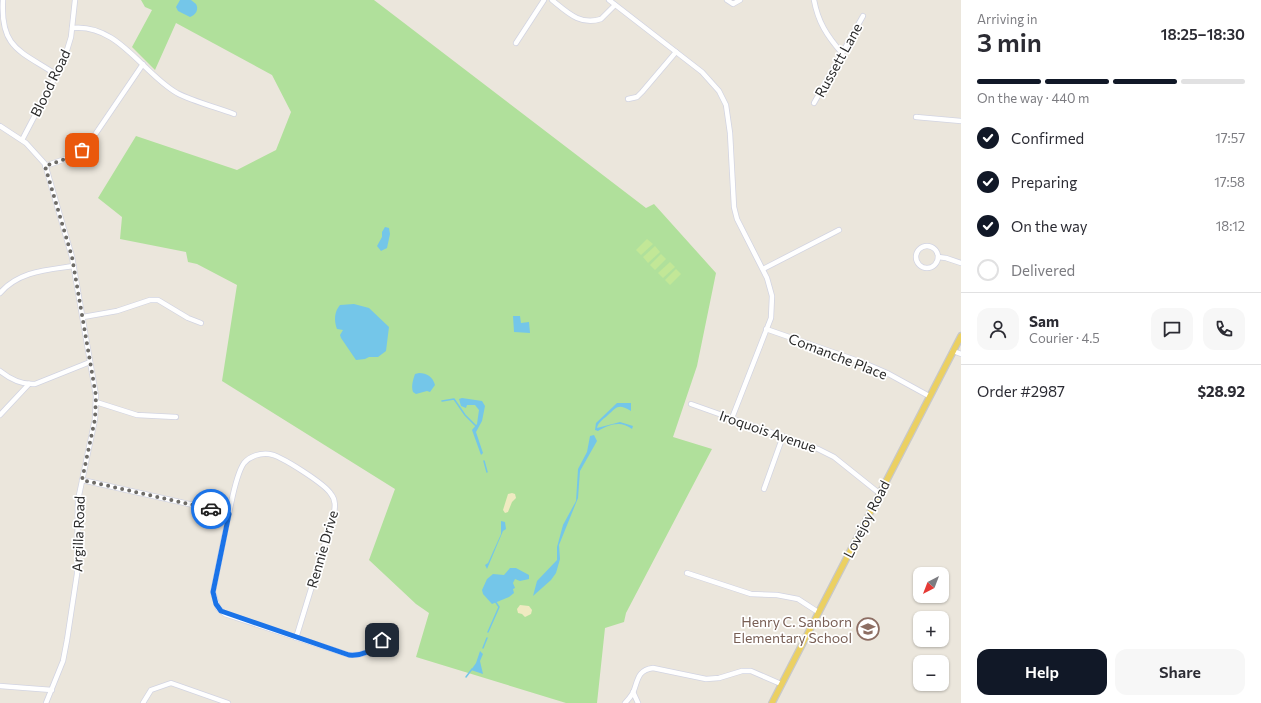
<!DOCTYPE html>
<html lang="en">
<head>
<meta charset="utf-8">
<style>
  body { margin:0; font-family:Commissioner,sans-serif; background:#f7f7f7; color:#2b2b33; height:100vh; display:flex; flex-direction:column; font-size:15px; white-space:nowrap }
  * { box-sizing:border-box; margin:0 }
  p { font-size:13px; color:#7c7c81 }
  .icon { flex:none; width:22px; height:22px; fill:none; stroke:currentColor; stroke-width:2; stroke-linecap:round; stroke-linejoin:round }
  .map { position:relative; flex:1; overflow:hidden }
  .sheet { display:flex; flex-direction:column; background:#fff; width:300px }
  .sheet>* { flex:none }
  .needle { width:26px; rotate:222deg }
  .controls { position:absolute; left:913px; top:567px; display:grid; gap:8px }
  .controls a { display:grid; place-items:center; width:36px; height:36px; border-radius:8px; background:#fff; box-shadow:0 1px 3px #0004; font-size:20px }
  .pin { position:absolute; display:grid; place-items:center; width:34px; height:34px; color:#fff; margin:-17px; border-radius:8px; box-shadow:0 2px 6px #0006 }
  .courier { position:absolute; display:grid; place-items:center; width:40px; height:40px; margin:-20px; border:3px solid #1a73e8; border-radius:50%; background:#fff; color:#222; box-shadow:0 1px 5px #0007 }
  .summary em { font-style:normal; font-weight:600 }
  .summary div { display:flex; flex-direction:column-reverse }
  .summary { display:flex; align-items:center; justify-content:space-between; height:68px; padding:0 16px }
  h1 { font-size:26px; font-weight:600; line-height:30px }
  .bar { display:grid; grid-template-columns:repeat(4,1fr); gap:6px 4px; align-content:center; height:48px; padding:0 16px }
  .bar i { height:5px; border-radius:3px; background:#e1e1e2 }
  .bar .on { background:#111827 }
  .bar p { grid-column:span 4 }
  .line { display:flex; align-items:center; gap:10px; padding:0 16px; border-top:1px solid #e1e1e2 }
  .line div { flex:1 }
  .round { display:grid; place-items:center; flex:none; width:42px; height:42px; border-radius:12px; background:#f7f7f7 }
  ol { padding:0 16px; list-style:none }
  li { display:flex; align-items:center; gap:12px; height:44px }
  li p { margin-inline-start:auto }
  li .icon { padding:4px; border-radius:50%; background:#111827; color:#fff; stroke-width:4 }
  li:last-child { color:#7c7c81 }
  li i { width:22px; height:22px; border:2px solid #e1e1e2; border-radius:50% }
  .cta { display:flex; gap:8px; margin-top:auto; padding:8px 16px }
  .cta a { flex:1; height:46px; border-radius:12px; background:#111827; color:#fff; font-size:16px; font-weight:600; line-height:46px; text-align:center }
  .cta a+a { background:#f7f7f7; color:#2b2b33 }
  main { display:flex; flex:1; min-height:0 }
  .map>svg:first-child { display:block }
</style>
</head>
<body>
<main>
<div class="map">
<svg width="961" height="703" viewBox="0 0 961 703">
  <rect width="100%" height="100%" fill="#ebe6dc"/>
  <polygon fill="#b0e09b" points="141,0 374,0 646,208 654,204 716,273 697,366 673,437 712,449 626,613 624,622 605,628 597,703 566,703 416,657 429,613 416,604 369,560 395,489 222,381 237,285 197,264 188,262 186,252 120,239 122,217 98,198 136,136 237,170 276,150 291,112 272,75 176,23 155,70 132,47 152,10 145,7"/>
  <g fill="#efeac1">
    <polygon points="512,493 515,494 516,498 512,502 508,512 505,513 503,510 508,494"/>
    <polygon points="520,605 529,606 532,610 531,614 525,617 522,614 518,613 517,609"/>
  </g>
  <g fill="#c2e797">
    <polygon points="647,239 653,244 641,255 636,250"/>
    <polygon points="655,246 660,252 648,263 643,257"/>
    <polygon points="661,254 666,259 655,270 650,265"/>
    <polygon points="670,262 675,267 663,278 658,273"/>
    <polygon points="676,269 681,274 670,285 665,280"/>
  </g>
  <g fill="#74c6e9">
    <path d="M180 0H191L196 4C199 9 196 15 190 17L178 11 176 7Z"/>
    <polygon points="385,227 389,228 390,234 387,248 381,251 377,246 382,237 382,232"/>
    <path d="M354 304 369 308 389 327 386 351 378 357H369L365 359 356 360 341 338 340 335 343 330 337 329C334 321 334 312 340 305Z"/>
    <polygon points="513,316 520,316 521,323 529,322 530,333 514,332"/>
    <path d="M419 373C427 373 433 377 435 385L430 392 427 391 416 394 413 392C411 386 413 380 415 374Z"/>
    <polygon points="462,398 482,401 485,406 482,421 476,432 483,453 481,455 472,430 477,424 479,410 475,405 467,405 466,408 461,406 459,399"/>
    <path d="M617 403H631V411C618 404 618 406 607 416 602 420 598 423 597 428L620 422 633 426 632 429C620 420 609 425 598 431L595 430 596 423Z"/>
    <polygon points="594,435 597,441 580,471 578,498 559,545 560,559 556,573 551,580 533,596 537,581 557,560 557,547 563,525 576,501 578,469 587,452 590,436"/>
    <polygon points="501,521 505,522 506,529 503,531 487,569 485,565 488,563 501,534"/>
    <polygon points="510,568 516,568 529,575 529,579 520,581 515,579 513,583 515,588 513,589 514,593 509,597 492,604 483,594 482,590 487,579 493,574 504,575"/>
    <polygon points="480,651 483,654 480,661 483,674 471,670 476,663"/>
  </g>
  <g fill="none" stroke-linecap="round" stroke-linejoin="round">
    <g stroke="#74c6e9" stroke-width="1.5">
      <polyline points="442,401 454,399 465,415 476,426"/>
      <polyline points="484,461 487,472"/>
      <polyline points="488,632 499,607 495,601"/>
      <polyline points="483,648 487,638"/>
      <polyline points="466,677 472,669"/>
    </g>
    <g stroke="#d2d4e2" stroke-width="6">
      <g id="minor">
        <path d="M3 0C0 49 21 51 57 75"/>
        <path d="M552 0C567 12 580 26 601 19L615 5"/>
        <polyline points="609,0 702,72 719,91 726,105 730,133 734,207 737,219 767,278 772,296 771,318 732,418"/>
        <polyline points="727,0 733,4 740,0"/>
        <path d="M814 0C818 22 827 36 842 53"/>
        <path d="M72 28C118 23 142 73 177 93 192 101 218 108 234 114"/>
        <polyline points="516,43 544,0"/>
        <polyline points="628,99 637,97 642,92 676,52"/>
        <polyline points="814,103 863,16"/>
        <polyline points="916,117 961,121"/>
        <polyline points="0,126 26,143 45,164 72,257 96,396 95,419 78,500 77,574 67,640 63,661 46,703"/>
        <polyline points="22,140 64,60 71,37 75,0"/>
        <polyline points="45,166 74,156 90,142 143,64"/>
        <circle cx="927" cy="257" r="11"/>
        <polyline points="938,257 946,258 961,263"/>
        <polyline points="763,269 839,230"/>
        <path d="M0 293C19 271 47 270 74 266"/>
        <polyline points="83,317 117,311 150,300 158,300 188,318 201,323"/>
        <polyline points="766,329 864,363 887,373 929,396"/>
        <polyline points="953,351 961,354"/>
        <path d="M0 371C10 379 22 385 35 384L90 362"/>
        <polyline points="96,402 137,415 176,417"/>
        <polyline points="691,404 818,449 834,457 879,493"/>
        <polyline points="0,415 29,384"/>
        <path d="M82 480 229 513 213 592 218 608 225 614 349 655C363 656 379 649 383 636"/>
        <polyline points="764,489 783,436"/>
        <path d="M229 513C232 500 236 474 244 463 250 456 260 453 269 454 280 455 325 484 331 494 336 500 335 507 334 514L296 638"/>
        <polyline points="687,573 751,594 777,595 798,599 818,612"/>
        <polyline points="0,686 52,690"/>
        <polyline points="633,692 638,703"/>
        <polyline points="143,703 151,690 171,683 228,703"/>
        <path d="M625 703C628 700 631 696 633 693 638 681 637 670 653 668L706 679 719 678 742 671H751L781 684"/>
      </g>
    </g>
    <g stroke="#c8c8c8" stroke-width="8">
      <polyline id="major" points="772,703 961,336"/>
    </g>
    <use href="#minor" stroke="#fff" stroke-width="4.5"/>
    <use href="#major" stroke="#ebd062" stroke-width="5.5"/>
  </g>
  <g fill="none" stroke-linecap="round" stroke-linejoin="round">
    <polyline stroke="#6e6c68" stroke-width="4" stroke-dasharray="0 7.2" points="82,150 74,156 45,166 72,257 96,396 95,419 82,480 211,509"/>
    <path stroke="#1a73e8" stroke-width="5" d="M211 509 229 514 213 592 216 604 221 611 349 655C361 656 375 651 382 640"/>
  </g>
  <defs>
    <g id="school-ring" transform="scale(1.15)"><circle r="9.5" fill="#fff" stroke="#8d6e63" stroke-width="1.5"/><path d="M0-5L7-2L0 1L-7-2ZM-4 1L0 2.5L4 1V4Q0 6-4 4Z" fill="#8d6e63"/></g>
  </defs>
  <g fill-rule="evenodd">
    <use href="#school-ring" x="868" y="629"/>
  </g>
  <g text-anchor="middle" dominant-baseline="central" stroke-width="3.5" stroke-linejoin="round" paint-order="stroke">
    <g font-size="14" fill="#2a2a2a" stroke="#fff">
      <text transform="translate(838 60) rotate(-61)">Russett Lane</text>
      <text transform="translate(50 83) rotate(-64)">Blood Road</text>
      <text transform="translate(838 356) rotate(21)">Comanche Place</text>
      <text transform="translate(768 431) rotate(19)">Iroquois Avenue</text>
      <text transform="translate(866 519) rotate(-63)">Lovejoy Road</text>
      <text transform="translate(78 534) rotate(-88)">Argilla Road</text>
      <text transform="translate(322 549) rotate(-74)">Rennie Drive</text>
    </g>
    <g font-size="14" fill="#785e54" stroke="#fff" text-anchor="end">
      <text x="852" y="621">Henry C. Sanborn<tspan x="852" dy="16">Elementary School</tspan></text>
    </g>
  </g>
</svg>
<div class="controls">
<a><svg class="needle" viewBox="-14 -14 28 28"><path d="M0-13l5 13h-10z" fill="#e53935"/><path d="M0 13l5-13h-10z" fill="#7c7c81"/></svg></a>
<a>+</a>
<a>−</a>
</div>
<div class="pin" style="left:82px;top:150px;background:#ea580c"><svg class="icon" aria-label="bag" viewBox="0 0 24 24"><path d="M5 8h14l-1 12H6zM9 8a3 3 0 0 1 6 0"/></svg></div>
<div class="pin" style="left:382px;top:640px;background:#1f2937"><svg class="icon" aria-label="home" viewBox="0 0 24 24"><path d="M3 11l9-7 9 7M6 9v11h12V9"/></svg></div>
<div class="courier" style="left:211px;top:509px"><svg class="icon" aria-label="car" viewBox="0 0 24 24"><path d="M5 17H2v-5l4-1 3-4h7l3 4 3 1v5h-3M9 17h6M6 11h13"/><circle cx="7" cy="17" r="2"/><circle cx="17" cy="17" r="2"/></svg></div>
</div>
<section class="sheet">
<div class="summary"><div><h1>3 min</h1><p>Arriving in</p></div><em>18:25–18:30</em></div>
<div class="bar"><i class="on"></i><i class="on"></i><i class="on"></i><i></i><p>On the way · 440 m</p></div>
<ol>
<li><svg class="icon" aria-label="check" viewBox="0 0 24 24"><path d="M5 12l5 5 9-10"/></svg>Confirmed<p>17:57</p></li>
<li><svg class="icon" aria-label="check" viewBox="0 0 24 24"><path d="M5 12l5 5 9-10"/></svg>Preparing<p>17:58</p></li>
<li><svg class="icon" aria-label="check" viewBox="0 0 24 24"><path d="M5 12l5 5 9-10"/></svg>On the way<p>18:12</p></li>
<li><i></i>Delivered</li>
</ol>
<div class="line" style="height:72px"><a class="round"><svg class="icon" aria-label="person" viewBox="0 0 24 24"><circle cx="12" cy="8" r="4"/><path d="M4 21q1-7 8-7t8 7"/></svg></a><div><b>Sam</b><p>Courier · 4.5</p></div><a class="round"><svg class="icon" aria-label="chat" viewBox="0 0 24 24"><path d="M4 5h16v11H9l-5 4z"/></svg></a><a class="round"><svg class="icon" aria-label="phone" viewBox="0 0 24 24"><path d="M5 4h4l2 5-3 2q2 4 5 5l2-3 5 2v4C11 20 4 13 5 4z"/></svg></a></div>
<div class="line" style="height:52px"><div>Order #2987</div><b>$28.92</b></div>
<div class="cta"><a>Help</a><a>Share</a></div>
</section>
</main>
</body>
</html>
